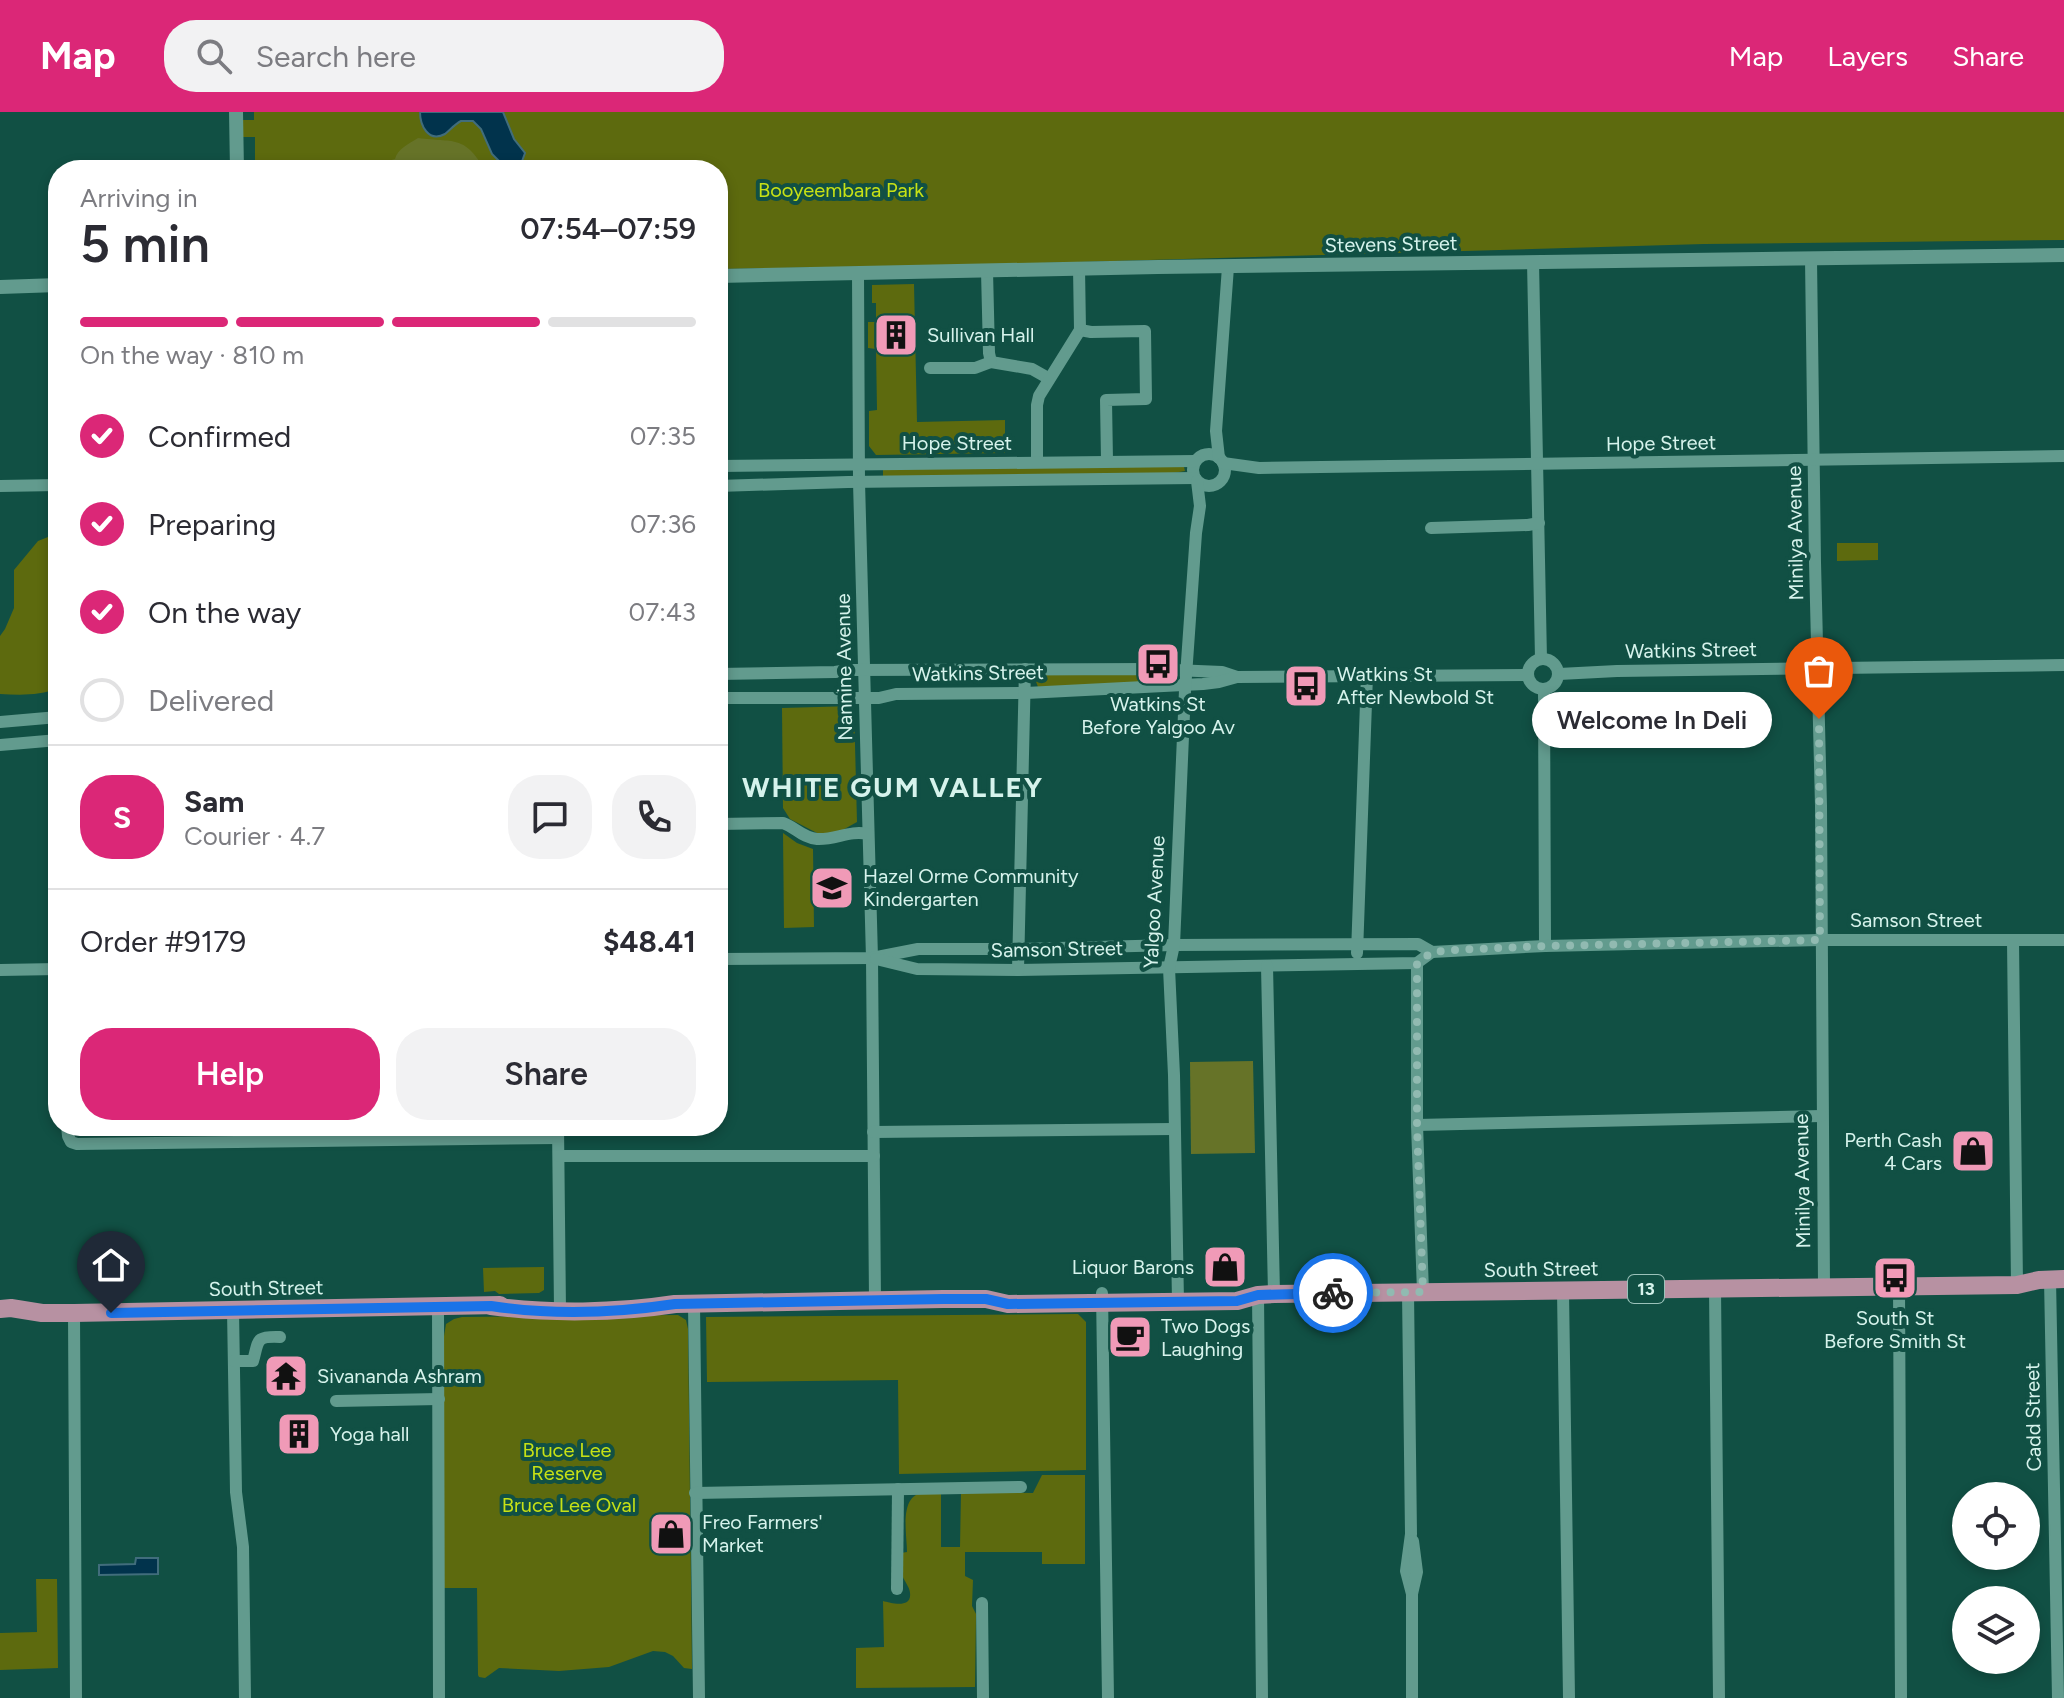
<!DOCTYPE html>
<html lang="en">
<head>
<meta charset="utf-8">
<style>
  body { margin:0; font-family:Figtree,sans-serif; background:#f2f2f3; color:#2b2b33; height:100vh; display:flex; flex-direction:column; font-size:30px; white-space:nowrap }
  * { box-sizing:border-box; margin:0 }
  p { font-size:26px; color:#7c7c81 }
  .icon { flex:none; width:44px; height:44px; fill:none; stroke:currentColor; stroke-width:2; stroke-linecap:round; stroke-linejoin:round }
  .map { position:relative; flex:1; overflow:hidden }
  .side { position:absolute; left:48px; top:48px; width:680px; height:976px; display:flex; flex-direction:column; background:#fff; border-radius:32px; box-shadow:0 4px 12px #0003 }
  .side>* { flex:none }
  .buttons { position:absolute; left:1952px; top:1370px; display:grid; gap:16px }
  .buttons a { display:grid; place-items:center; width:88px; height:88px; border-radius:50%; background:#fff; box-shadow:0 4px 12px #0003; font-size:40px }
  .pin { position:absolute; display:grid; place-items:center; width:68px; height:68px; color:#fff; margin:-82px -34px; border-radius:50% 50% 50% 0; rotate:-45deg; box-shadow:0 0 8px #0007 }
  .pin .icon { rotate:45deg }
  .courier { position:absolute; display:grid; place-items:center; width:80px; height:80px; margin:-40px; border:6px solid #1a73e8; border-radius:50%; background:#fff; color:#222; box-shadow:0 2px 10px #0007 }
  .bubble { position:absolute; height:56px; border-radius:28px; background:#fff; box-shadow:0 4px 12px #0003; font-size:26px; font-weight:600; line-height:56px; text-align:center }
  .headline em { font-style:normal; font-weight:600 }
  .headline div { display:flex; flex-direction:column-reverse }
  .headline { display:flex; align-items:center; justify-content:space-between; height:136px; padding:0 32px }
  h1 { font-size:52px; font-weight:600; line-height:60px }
  .bar { display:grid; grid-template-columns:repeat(4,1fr); gap:12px 8px; align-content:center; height:96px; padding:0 32px }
  .bar i { height:10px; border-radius:6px; background:#e1e1e2 }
  .bar .active { background:#db2777 }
  .bar p { grid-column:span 4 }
  .line { display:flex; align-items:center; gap:20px; padding:0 32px; border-top:2px solid #e1e1e2 }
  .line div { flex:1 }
  .round { display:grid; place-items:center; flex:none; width:84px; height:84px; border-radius:32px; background:#f2f2f3 }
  ol { padding:0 32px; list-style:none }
  li { display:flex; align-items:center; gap:24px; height:88px }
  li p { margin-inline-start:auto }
  li .icon { padding:8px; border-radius:50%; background:#db2777; color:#fff; stroke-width:4 }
  li:last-child { color:#7c7c81 }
  li i { width:44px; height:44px; border:4px solid #e1e1e2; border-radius:50% }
  .primary-button { display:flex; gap:16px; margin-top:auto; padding:16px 32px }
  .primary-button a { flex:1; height:92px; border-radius:32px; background:#db2777; color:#fff; font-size:32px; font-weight:600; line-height:92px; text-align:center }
  .primary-button a+a { background:#f2f2f3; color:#2b2b33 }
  header { display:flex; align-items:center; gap:48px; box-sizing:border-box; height:112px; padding:0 40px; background:#db2777; color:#fff }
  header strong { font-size:38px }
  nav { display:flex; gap:44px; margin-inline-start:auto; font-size:28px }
  .search { width:560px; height:72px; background:#f2f2f3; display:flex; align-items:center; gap:20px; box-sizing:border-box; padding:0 28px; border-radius:32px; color:#7c7c81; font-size:30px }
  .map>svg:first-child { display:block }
</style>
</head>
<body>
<header>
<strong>Map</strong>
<div class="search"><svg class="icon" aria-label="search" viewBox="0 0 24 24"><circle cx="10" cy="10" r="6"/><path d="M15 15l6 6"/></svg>Search here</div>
<nav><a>Map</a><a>Layers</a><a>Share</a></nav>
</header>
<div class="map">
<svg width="2064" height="1586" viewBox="0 0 2064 1586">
  <rect width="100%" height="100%" fill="#115044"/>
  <g fill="#5d6a0e">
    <polygon points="254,0 2064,0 2064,128 1704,132 975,153 718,157 718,58 242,58 242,54 255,53 255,25 241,25 241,8 254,8"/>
    <polygon points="914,172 917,310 1005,308 1005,341 876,343 869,334 869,299 877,298 876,237 868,236 868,210 876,210 876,191 872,191 872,173"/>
    <polygon points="1125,354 1184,355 1185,359 1143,366 883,367 883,357"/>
    <path d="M58 421V576C40 584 19 583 0 582V524L5 517 14 496V458L38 429Z"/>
    <polygon points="1837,431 1878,431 1878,448 1837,449"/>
    <polygon points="1039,563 1170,563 1173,566 1172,569 1038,575 1035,567"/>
    <polygon points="854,594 857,710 839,720 819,722 790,707 783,696 782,596"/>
    <polygon points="783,721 797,731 813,737 814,815 784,816"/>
    <polygon points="544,1155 544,1178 539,1181 499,1182 495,1179 484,1180 483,1156"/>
    <polygon points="1078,1202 1086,1210 1086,1358 899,1362 898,1268 707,1270 706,1205"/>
    <polygon points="678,1203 686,1208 688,1217 692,1557 684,1556 673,1544 665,1540 653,1539 609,1555 559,1559 499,1556 485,1566 479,1565 478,1563 477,1476 444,1476 444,1224 446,1212 454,1207 462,1205"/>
    <path d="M1042 1363H1085V1452H1042V1440H965V1464L973 1468 972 1494 976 1502 975 1575 856 1576V1536L884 1535 883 1489C891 1491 912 1497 910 1481 910 1475 903 1468 902 1462 901 1455 901 1448 901 1441L907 1440C907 1423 899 1386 921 1381 927 1380 935 1381 941 1380V1435H960L961 1380 1033 1381Z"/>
    <polygon points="36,1467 57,1467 58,1556 0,1558 0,1521 37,1520"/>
  </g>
  <g fill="#667328">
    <path d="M418 26C454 31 464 22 485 58H379L388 49 395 47C397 37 410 31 418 26Z"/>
    <polygon points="1253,949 1255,1041 1191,1042 1190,950"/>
  </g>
  <g fill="#01334c" stroke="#416d7c" stroke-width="2">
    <path d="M420 0H503L514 27 525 41 521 52 508 58 492 42 481 17 473 9H461C455 12 450 18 445 22 428 31 420 13 420 0Z"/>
    <polygon points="136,1446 158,1446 158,1462 99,1463 99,1453 135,1452"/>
  </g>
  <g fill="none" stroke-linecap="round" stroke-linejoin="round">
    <g stroke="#416d7c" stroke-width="3">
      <polyline points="521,52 536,58"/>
      <path d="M573 58C583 52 591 52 601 58"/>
    </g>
    <g stroke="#629b8e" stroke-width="12">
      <polyline points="1811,147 1815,450 1821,694 1824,1175"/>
      <polyline points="1533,150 1541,547"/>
      <polyline points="987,159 989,241 991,250 1032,257 1048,266"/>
      <polyline points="858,161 859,370 872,846 875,1188"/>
      <polyline points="1080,218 1091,220 1145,219 1146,287 1106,288 1107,349"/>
      <polyline points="930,256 975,256 991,250"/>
      <circle cx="1209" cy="358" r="16"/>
      <polyline points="1219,346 1216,319 1228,155"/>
      <polyline points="1037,350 1037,293 1039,284 1080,218 1079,156"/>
      <polyline points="1223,351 1259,356 2064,344"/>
      <polyline points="718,354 1195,349"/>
      <polyline points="0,374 58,373"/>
      <polyline points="718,374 848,370 1195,366"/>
      <polyline points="1431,416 1528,413 1539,411"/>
      <circle cx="1543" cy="562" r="15"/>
      <polyline points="718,562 835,560 848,558 1150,557 1222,560 1237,565"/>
      <polyline points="1559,562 1617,559 2064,553"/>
      <polyline points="1544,577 1545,834"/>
      <polyline points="718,586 879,586 896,582 1026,581 1203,572 1219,570 1237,565 1528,563"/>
      <polyline points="0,610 58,605"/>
      <polyline points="0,633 58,628"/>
      <path d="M718 712 783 711C795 715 803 726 817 727 836 728 849 718 868 722"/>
      <polyline points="2013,829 2017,1173"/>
      <polyline points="1357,841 1367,563"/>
      <polyline points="718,847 872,846 918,837 1019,837 1174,833 1418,832 1432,840 1545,834 1820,828 2064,828"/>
      <polyline points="876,847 917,857 1018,858 1417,851 1432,840"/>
      <polyline points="1417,851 1417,1013 1423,1180"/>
      <polyline points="1267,854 1274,1182"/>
      <polyline points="0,858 58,857"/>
      <polyline points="1018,858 1025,557"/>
      <polyline points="1417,1013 1821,1004"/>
      <polyline points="67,1014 68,1024 71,1030 77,1032 558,1026"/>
      <polyline points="558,1014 560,1198"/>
      <polyline points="873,1020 1174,1017"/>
      <polyline points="559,1044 874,1044"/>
      <polyline points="2050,1167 2058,1586"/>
      <polyline points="1899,1174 1901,1586"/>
      <polyline points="1715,1176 1719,1586"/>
      <polyline points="1563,1179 1569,1586"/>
      <polyline points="1408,1180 1411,1422 1406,1459 1412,1482"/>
      <polyline points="1102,1181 1108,1586"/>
      <polyline points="1258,1183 1262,1586"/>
      <polyline points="1178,1190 1174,963 1169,856 1174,833 1185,578 1196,421 1200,394 1197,369"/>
      <polyline points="694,1192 699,1586"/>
      <polyline points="438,1194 439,1586"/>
      <polyline points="233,1198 236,1380 243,1435 245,1586"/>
      <polyline points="74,1201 76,1586"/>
      <path d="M234 1249H253C259 1228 255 1224 280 1225"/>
      <polyline points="336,1289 439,1287"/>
      <polyline points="695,1381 1021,1375"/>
      <polyline points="897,1477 898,1377"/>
      <polyline points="982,1491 983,1586"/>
      <polyline points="1412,1586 1412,1482 1417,1460 1413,1429"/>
    </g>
    <g stroke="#629b8e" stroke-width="14">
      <polyline points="236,0 237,58"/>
      <polyline points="718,164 1158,155 2064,143"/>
      <polyline points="0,175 58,173"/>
    </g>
    <g stroke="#b791a2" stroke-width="18">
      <path d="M491 1194C549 1202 617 1201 675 1192L943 1187H986L1008 1192 1237 1189 1258 1183 1274 1182 2017 1173 2039 1168 2064 1167"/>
      <polyline points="0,1197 11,1196 42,1201 74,1201 500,1193"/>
    </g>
  </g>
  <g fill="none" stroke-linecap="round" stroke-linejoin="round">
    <polyline stroke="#91bab1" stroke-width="8" stroke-dasharray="0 14.4" points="1333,1181 1423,1180 1417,1013 1417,851 1432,840 1455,838 1545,834 1820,828 1819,607"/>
    <path stroke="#1a73e8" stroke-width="10" d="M111 1201 491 1194C550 1203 616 1201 675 1192L943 1187H986L1008 1192 1237 1189 1258 1183 1333 1181"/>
  </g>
  <defs>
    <g id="building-square" transform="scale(2.3)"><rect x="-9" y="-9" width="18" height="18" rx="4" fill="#f09ab7" stroke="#115044"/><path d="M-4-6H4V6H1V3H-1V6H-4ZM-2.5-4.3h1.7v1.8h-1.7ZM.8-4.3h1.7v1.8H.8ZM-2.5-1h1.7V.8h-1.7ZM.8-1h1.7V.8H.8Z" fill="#111"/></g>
    <g id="bus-square" transform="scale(2.3)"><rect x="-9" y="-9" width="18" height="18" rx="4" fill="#f09ab7" stroke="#115044"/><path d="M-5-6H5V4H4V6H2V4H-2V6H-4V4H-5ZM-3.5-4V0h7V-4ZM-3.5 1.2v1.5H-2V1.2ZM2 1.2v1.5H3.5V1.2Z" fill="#111"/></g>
    <g id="school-square" transform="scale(2.3)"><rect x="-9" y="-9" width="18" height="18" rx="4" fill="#f09ab7" stroke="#115044"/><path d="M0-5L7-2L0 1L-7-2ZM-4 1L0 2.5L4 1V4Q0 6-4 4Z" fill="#111"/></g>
    <g id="shop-square" transform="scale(2.3)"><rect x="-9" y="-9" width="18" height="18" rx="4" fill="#f09ab7" stroke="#115044"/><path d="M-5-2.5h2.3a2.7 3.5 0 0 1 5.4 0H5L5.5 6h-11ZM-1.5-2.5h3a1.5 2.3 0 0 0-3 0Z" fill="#111"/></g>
    <g id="cafe-square" transform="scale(2.3)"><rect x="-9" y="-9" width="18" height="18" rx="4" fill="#f09ab7" stroke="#115044"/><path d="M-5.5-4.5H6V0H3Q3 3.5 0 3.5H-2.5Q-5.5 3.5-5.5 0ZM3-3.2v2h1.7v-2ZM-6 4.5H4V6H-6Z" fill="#111"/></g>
    <g id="temple-square" transform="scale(2.3)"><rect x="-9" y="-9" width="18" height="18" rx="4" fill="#f09ab7" stroke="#115044"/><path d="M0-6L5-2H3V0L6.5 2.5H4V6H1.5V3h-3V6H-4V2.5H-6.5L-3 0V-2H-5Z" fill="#111"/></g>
  </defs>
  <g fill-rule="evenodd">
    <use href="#building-square" x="896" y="223"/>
    <use href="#bus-square" x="1158" y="552"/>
    <use href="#bus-square" x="1306" y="574"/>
    <use href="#school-square" x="832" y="776"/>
    <use href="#shop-square" x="1973" y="1039"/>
    <use href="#shop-square" x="1225" y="1155"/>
    <use href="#bus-square" x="1895" y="1166"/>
    <use href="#cafe-square" x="1130" y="1225"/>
    <use href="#temple-square" x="286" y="1264"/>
    <use href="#building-square" x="299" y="1322"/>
    <use href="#shop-square" x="671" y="1422"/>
  </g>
  <g text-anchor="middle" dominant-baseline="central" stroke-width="8" stroke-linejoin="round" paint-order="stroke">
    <rect fill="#115044" stroke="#9bc2ba" stroke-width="2" x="1628" y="1163" width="36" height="28" rx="6"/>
    <g font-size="18" font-weight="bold" fill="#d6f3ec">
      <text x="1646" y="1177">13</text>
    </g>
    <g font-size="20" fill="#c7e115" stroke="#115044">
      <text x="841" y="78">Booyeembara Park</text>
      <text x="567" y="1338">Bruce Lee<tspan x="567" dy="23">Reserve</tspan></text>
      <text x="569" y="1393">Bruce Lee Oval</text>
    </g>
    <g font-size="20" fill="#d6f3ec" stroke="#115044">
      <text transform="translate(1391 132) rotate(-1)">Stevens Street</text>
      <text x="957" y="331">Hope Street</text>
      <text transform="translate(1661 331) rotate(-1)">Hope Street</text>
      <text transform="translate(1795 421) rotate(-91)">Minilya Avenue</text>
      <text transform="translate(1691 538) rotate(-1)">Watkins Street</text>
      <text transform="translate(844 555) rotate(-91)">Nannine Avenue</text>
      <text transform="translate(978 561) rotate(-1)">Watkins Street</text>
      <text transform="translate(1154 790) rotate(-87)">Yalgoo Avenue</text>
      <text x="1916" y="808">Samson Street</text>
      <text transform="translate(1057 837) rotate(-1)">Samson Street</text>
      <text transform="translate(1802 1069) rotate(-91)">Minilya Avenue</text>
      <text transform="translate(1541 1157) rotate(-1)">South Street</text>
      <text transform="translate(266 1176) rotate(-1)">South Street</text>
      <text transform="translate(2033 1305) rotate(-91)">Cadd Street</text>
    </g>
    <g font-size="20" fill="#d6f3ec" stroke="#115044" text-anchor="start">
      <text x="927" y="223">Sullivan Hall</text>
      <text x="1337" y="562">Watkins St<tspan x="1337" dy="23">After Newbold St</tspan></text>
      <text x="1158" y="592" text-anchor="middle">Watkins St<tspan x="1158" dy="23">Before Yalgoo Av</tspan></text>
      <text x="863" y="764">Hazel Orme Community<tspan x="863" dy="23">Kindergarten</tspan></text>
      <text x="1942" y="1028" text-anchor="end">Perth Cash<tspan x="1942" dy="23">4 Cars</tspan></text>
      <text x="1194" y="1155" text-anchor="end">Liquor Barons</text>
      <text x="1895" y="1206" text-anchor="middle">South St<tspan x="1895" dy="23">Before Smith St</tspan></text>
      <text x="1161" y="1214">Two Dogs<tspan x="1161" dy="23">Laughing</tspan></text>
      <text x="317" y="1264">Sivananda Ashram</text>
      <text x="330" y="1322">Yoga hall</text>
      <text x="702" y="1410">Freo Farmers'<tspan x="702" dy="23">Market</tspan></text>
    </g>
    <g font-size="28" font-weight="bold" letter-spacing="2" fill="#d6f3ec" stroke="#115044">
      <text x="893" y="675">WHITE GUM VALLEY</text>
    </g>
  </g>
</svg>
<div class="buttons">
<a><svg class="icon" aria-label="locate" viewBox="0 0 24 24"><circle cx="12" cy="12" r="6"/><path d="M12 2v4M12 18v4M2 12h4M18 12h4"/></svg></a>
<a><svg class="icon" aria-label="layers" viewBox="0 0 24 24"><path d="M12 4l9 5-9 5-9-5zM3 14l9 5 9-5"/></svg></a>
</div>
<div class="pin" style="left:1819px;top:607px;background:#ea580c"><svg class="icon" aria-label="bag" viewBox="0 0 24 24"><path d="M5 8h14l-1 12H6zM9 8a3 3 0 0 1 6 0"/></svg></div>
<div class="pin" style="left:111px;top:1201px;background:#1f2937"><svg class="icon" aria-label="home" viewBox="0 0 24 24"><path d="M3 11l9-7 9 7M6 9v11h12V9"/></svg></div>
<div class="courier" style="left:1333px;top:1181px"><svg class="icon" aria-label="bike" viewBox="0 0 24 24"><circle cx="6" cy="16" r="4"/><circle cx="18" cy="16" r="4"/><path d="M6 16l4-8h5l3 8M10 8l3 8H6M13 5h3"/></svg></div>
<div class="bubble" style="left:1532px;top:580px;width:240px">Welcome In Deli</div>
<section class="side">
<div class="headline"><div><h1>5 min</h1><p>Arriving in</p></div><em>07:54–07:59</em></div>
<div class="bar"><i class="active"></i><i class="active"></i><i class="active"></i><i></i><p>On the way · 810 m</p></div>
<ol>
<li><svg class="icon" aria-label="check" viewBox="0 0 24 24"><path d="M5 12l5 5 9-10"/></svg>Confirmed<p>07:35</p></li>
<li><svg class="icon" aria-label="check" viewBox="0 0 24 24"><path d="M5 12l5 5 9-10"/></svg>Preparing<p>07:36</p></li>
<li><svg class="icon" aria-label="check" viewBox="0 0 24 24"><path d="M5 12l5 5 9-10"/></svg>On the way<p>07:43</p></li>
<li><i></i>Delivered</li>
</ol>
<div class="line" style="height:144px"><b class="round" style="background:#db2777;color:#fff">S</b><div><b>Sam</b><p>Courier · 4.7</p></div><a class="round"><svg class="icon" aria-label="chat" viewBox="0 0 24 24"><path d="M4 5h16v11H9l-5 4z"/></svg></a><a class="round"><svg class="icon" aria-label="phone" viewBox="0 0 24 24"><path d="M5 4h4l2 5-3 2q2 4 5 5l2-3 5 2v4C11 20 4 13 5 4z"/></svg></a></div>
<div class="line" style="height:104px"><div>Order #9179</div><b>$48.41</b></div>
<div class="primary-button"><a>Help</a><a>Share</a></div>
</section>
</div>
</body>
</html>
